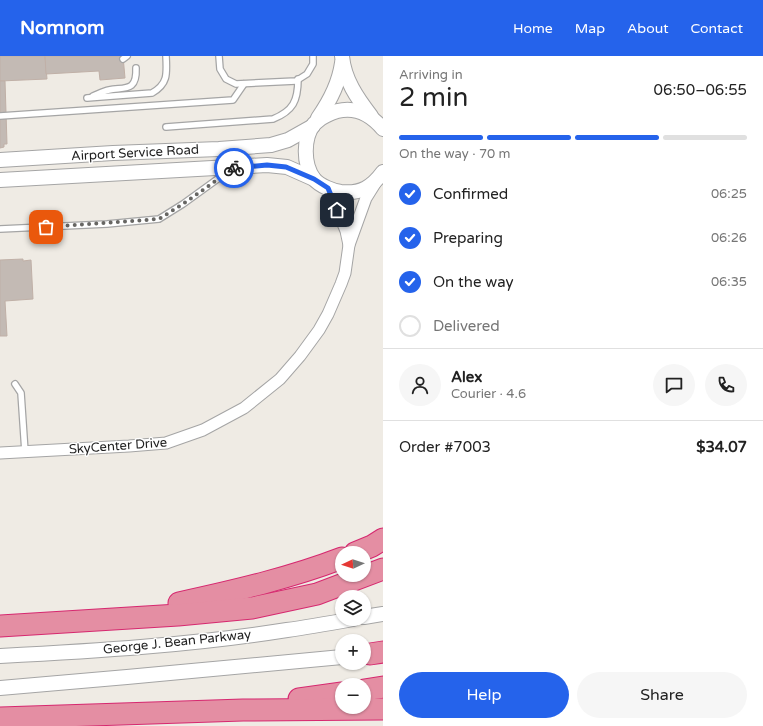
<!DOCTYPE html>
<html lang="en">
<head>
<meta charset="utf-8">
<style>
  body { margin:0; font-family:"Varela Round",sans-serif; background:#f6f6f6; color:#222; height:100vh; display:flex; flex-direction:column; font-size:15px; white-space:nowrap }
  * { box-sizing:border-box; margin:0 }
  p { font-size:13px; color:#767676 }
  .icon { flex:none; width:22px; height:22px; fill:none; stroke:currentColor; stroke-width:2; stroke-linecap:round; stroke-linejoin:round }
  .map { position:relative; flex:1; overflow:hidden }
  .drawer { display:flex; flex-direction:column; background:#fff; width:380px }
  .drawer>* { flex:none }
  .needle { width:26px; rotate:266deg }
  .fabs { position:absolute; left:335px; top:490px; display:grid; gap:8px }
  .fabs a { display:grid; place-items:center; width:36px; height:36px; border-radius:50%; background:#fff; box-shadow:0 1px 3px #0004; font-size:20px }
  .pin { position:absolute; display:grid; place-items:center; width:34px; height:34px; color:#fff; margin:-17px; border-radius:8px; box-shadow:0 2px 6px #0006 }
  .courier { position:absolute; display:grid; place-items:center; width:40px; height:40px; margin:-20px; border:3px solid #2563eb; border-radius:50%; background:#fff; color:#222; box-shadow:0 1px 5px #0007 }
  .head em { font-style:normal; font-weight:600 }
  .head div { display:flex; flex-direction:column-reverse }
  .head { display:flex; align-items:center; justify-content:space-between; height:68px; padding:0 16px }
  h1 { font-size:26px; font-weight:600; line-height:30px }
  .bar { display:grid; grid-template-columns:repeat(4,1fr); gap:6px 4px; align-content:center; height:48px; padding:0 16px }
  .bar i { height:5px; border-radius:3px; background:#e0e0e0 }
  .bar .on { background:#2563eb }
  .bar p { grid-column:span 4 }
  .line { display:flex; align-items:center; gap:10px; padding:0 16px; border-top:1px solid #e0e0e0 }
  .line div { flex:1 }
  .round { display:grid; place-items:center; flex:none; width:42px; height:42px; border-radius:21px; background:#f6f6f6 }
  ol { padding:0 16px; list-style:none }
  li { display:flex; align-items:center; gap:12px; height:44px }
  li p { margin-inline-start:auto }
  li .icon { padding:4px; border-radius:50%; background:#2563eb; color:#fff; stroke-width:4 }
  li:last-child { color:#767676 }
  li i { width:22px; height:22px; border:2px solid #e0e0e0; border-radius:50% }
  .primary-button { display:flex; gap:8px; margin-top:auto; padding:8px 16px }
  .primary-button a { flex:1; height:46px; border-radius:24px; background:#2563eb; color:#fff; font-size:16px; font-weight:600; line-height:46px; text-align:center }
  .primary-button a+a { background:#f6f6f6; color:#222 }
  header { display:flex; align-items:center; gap:24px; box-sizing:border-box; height:56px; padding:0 20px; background:#2563eb; color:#fff }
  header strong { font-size:19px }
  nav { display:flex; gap:22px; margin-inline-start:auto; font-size:14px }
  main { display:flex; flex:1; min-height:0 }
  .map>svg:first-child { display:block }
</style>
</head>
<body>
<header>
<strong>Nomnom</strong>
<nav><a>Home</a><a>Map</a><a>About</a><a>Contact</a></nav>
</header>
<main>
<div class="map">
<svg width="383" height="670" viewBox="0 0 383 670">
  <rect width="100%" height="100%" fill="#efebe4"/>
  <g fill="#c3bab4" stroke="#c0b0a7">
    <polygon points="0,0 45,0 47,23 0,25"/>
    <polygon points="45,0 123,0 125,22 100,24 99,15 46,18"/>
    <polygon points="0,25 5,25 7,88 4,88 4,91 0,92"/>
    <polygon points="23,203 23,205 31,204 33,243 5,245 7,280 0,280 0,204"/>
  </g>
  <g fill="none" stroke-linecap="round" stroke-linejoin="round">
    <g stroke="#a5a5a5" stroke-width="8">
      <g id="service">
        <polyline points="219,0 220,13 226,23 236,28 296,25 307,18 313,8 313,0"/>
        <polyline points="123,3 127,0"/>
        <path d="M93 40C98 38 104 35 109 34 125 31 137 36 136 12"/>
        <path d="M87 42 152 37C168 28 167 18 166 0"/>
        <polyline points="0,60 233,44 244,28"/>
        <path d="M166 71 273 63C293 55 298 45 298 23"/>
        <polyline points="0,173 107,168 159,163 183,148 230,114"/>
        <polyline points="15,328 21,337 25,396"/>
      </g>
    </g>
    <g stroke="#a5a5a5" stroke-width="13">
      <g id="minor">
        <polyline points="328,132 346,175 349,189"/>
        <polyline points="0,397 129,390 166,387 203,374 244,352 280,323 300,300 319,274 328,258 341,228 345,217 349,189 366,142 376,126"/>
      </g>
    </g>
    <g stroke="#a5a5a5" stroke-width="16">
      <g id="tertiary">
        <path d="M342 0C344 23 357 42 371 60"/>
        <path d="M318 62C330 45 339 28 342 7"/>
        <path d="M383 73C368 55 349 48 327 59 322 61 318 64 314 68 303 82 303 108 314 123 320 130 333 135 341 136 361 138 372 131 383 116"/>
        <polyline points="0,104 113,97 219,93 271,89 288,84 313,70"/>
        <polyline points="0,124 267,109 287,111 314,123"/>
        <polyline points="364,561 383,558"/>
        <path d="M0 600C96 595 192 589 287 574 309 571 331 567 353 563"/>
        <polyline points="0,632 127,621 342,601"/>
      </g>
    </g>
    <g stroke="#d6286f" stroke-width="23">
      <g id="motorway">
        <polyline points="355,497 372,490 383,483"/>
        <path d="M179 547C234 535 290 522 342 502"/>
        <polyline points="0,570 178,559 252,552 317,538 383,513"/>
        <polyline points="370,598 383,596"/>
        <polyline points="364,634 383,631"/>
        <polyline points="299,643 342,637"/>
        <polyline points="0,662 243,654 383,653"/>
      </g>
    </g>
    <use href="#service" stroke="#fff" stroke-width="5.5"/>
    <use href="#minor" stroke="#fff" stroke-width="11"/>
    <use href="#tertiary" stroke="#fff" stroke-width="14"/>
    <use href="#motorway" stroke="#e48ea3" stroke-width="21"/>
  </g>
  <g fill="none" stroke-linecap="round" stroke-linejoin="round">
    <polyline stroke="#676663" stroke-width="4" stroke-dasharray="0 7.2" points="46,171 159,163 183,148 234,112"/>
    <polyline stroke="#2563eb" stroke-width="5" points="234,112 267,109 286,111 314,123 328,132 337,154"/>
  </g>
  <g text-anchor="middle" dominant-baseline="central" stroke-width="3" stroke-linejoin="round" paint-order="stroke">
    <g font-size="13" fill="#1e1e1e" stroke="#fff">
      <text transform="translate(135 97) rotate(-3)">Airport Service Road</text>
      <text transform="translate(118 390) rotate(-4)">SkyCenter Drive</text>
      <text transform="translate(177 586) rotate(-6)">George J. Bean Parkway</text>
    </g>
  </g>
</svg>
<div class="fabs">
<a><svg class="needle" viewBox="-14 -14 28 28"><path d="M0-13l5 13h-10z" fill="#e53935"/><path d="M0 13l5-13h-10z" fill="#767676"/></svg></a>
<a><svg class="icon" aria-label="layers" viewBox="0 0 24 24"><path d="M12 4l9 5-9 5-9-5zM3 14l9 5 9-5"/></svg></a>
<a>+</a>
<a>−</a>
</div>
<div class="pin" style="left:46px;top:171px;background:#ea580c"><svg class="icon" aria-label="bag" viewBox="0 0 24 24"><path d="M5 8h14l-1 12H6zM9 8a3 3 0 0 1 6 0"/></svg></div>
<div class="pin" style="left:337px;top:154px;background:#1f2937"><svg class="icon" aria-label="home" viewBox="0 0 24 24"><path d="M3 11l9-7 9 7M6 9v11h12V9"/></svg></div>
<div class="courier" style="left:234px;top:112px"><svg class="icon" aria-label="bike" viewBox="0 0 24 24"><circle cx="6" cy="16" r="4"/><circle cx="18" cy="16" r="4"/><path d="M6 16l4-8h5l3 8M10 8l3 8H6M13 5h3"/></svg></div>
</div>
<section class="drawer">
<div class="head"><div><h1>2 min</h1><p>Arriving in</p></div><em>06:50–06:55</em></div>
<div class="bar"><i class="on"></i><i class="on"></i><i class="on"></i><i></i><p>On the way · 70 m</p></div>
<ol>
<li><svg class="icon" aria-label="check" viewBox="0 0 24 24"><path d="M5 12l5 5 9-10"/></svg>Confirmed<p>06:25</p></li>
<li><svg class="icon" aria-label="check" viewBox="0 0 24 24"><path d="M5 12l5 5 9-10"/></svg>Preparing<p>06:26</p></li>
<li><svg class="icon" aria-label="check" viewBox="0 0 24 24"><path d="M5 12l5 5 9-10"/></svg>On the way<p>06:35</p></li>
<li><i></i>Delivered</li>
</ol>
<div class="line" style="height:72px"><a class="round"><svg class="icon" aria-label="person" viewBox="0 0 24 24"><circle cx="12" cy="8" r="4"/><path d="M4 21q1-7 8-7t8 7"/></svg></a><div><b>Alex</b><p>Courier · 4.6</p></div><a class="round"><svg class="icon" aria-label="chat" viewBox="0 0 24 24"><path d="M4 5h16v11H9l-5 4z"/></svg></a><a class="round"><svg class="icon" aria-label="phone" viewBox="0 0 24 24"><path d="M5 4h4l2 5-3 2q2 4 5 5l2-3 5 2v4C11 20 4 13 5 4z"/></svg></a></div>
<div class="line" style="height:52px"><div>Order #7003</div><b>$34.07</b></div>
<div class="primary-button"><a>Help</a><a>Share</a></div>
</section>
</main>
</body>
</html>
